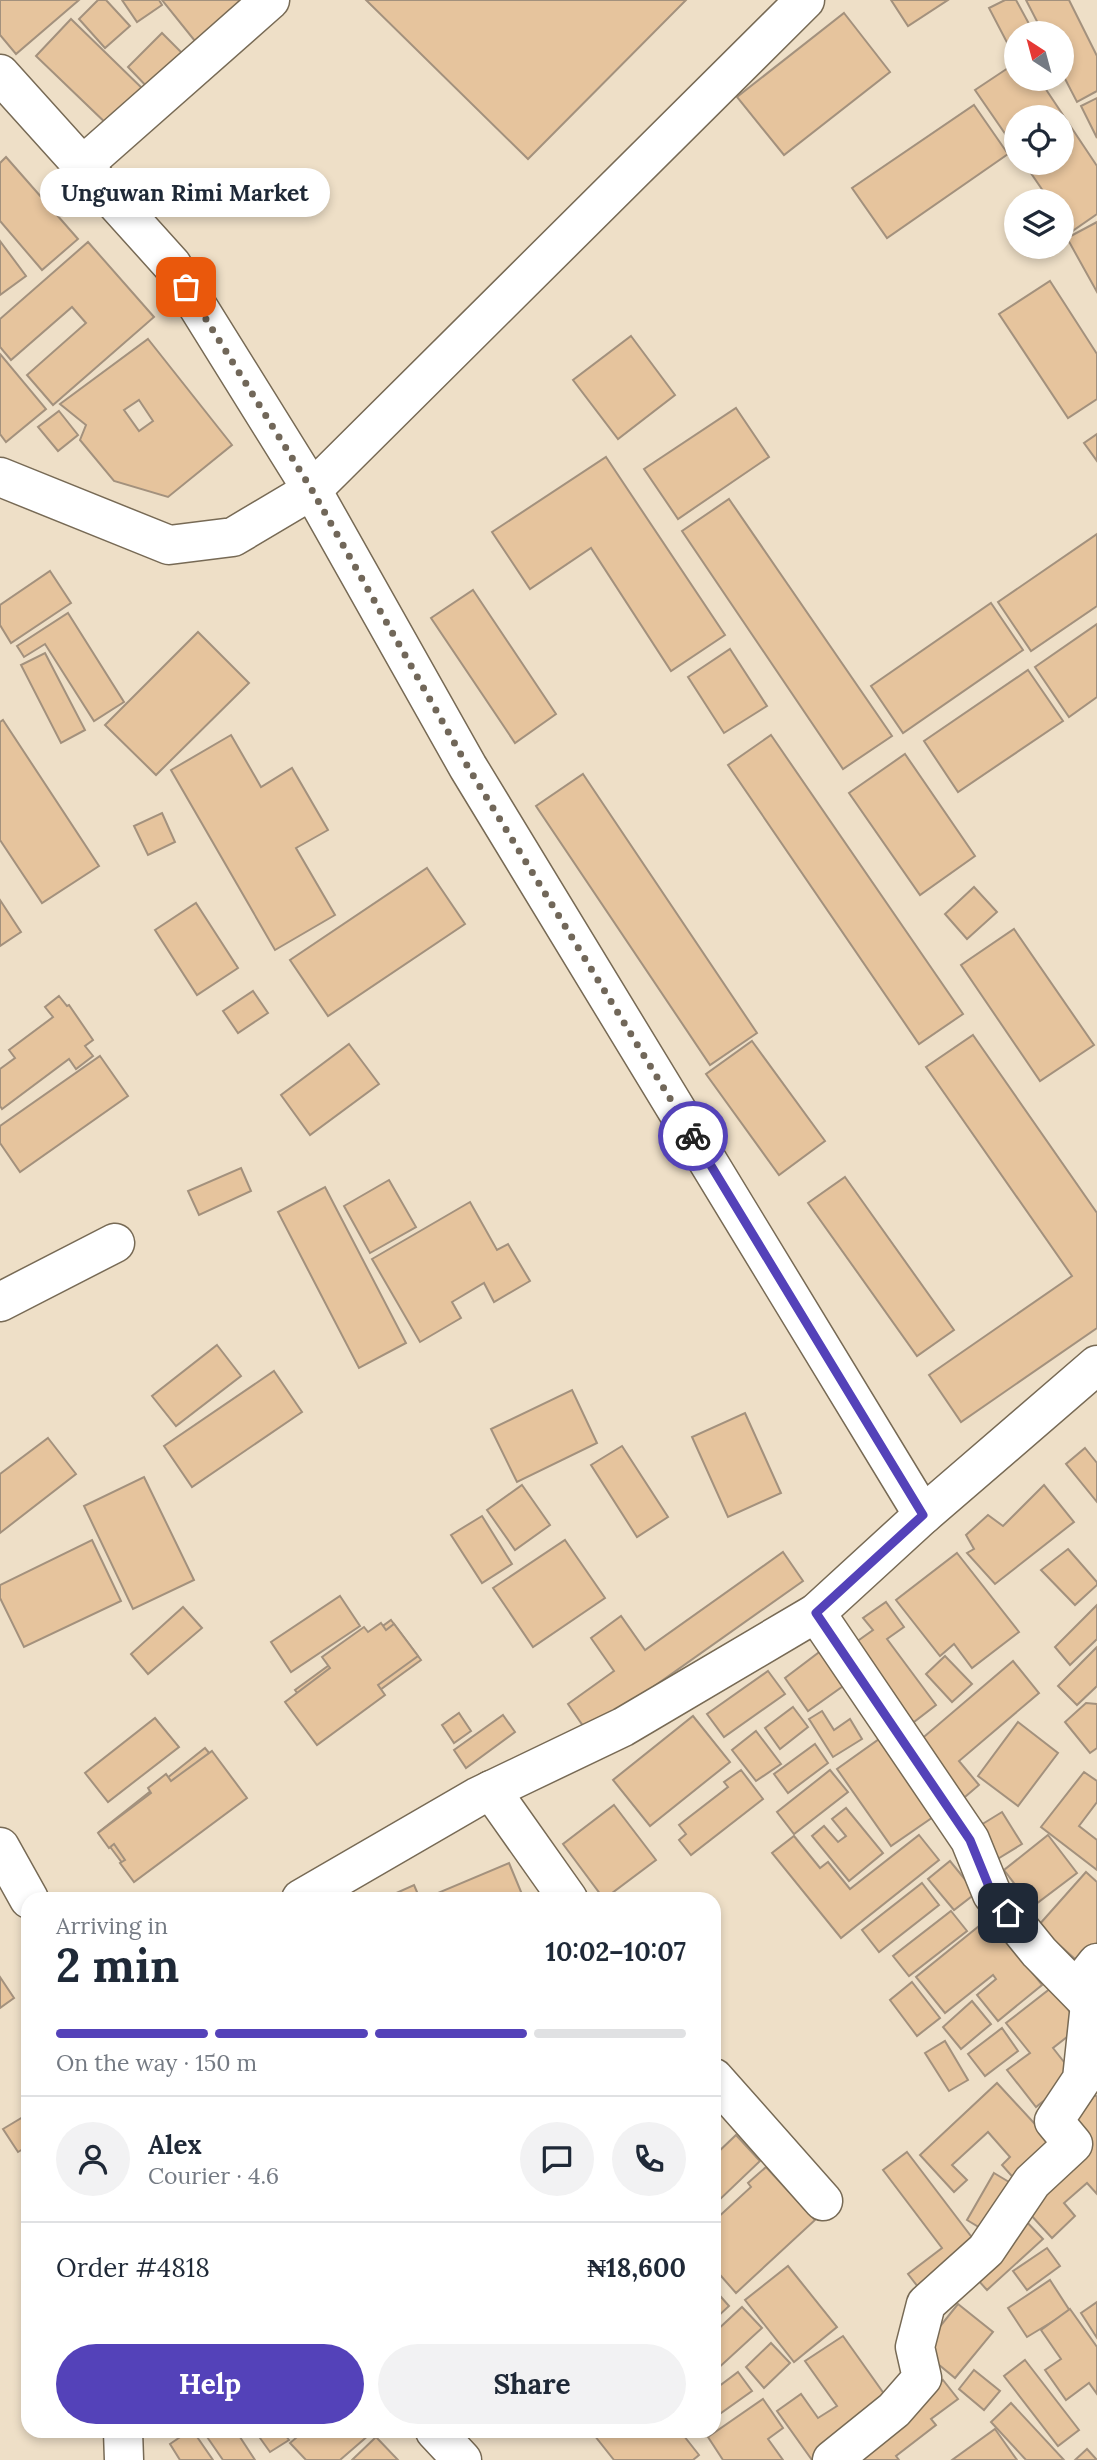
<!DOCTYPE html>
<html lang="en">
<head>
<meta charset="utf-8">
<style>
  body { margin:0; font-family:Lora,serif; background:#f2f2f3; color:#1f2937; height:100vh; display:flex; flex-direction:column; font-size:26px; white-space:nowrap }
  * { box-sizing:border-box; margin:0 }
  p { font-size:23px; color:#747a83 }
  .icon { flex:none; width:38px; height:38px; fill:none; stroke:currentColor; stroke-width:2; stroke-linecap:round; stroke-linejoin:round }
  .map { position:relative; flex:1; overflow:hidden }
  .sheet { position:absolute; left:21px; top:1892px; width:700px; height:546px; display:flex; flex-direction:column; background:#fff; border-radius:21px; box-shadow:0 4px 10px #0003 }
  .sheet>* { flex:none }
  .needle { width:46px; rotate:324deg }
  .controls { position:absolute; left:1004px; top:21px; display:grid; gap:14px }
  .controls a { display:grid; place-items:center; width:70px; height:70px; border-radius:50%; background:#fff; box-shadow:0 4px 10px #0003; font-size:35px }
  .pin { position:absolute; display:grid; place-items:center; width:60px; height:60px; color:#fff; margin:-30px; border-radius:14px; box-shadow:0 4px 10px #0006 }
  .courier { position:absolute; display:grid; place-items:center; width:70px; height:70px; margin:-35px; border:5px solid #5442b9; border-radius:50%; background:#fff; color:#222; box-shadow:0 2px 9px #0007 }
  .bubble { position:absolute; height:49px; border-radius:24px; background:#fff; box-shadow:0 4px 10px #0003; font-size:23px; font-weight:700; line-height:49px; text-align:center }
  .summary em { font-style:normal; font-weight:700 }
  .summary div { display:flex; flex-direction:column-reverse }
  .summary { display:flex; align-items:center; justify-content:space-between; height:119px; padding:0 35px }
  h1 { font-size:46px; font-weight:700; line-height:52px }
  .bar { display:grid; grid-template-columns:repeat(4,1fr); gap:10px 7px; align-content:center; height:84px; padding:0 35px }
  .bar i { height:9px; border-radius:5px; background:#e0e1e3 }
  .bar .on { background:#5442b9 }
  .bar p { grid-column:span 4 }
  .line { display:flex; align-items:center; gap:18px; padding:0 35px; border-top:2px solid #e0e1e3 }
  .line div { flex:1 }
  .round { display:grid; place-items:center; flex:none; width:74px; height:74px; border-radius:37px; background:#f2f2f3 }
  .action { display:flex; gap:14px; margin-top:auto; padding:14px 35px }
  .action a { flex:1; height:80px; border-radius:42px; background:#5442b9; color:#fff; font-size:28px; font-weight:700; line-height:80px; text-align:center }
  .action a+a { background:#f2f2f3; color:#1f2937 }
  .map>svg:first-child { display:block }
</style>
</head>
<body>
<div class="map">
<svg width="1097" height="2460" viewBox="0 0 1097 2460">
  <rect width="100%" height="100%" fill="#eedfc7"/>
  <g fill="#e6c49d" stroke="#a3917d" stroke-width="2" fill-rule="evenodd">
    <polygon points="0,0 79,0 16,54 0,35"/>
    <polygon points="98,0 106,0 130,26 105,48 79,19"/>
    <polygon points="122,0 159,0 162,5 137,22"/>
    <polygon points="162,0 248,0 195,41"/>
    <polygon points="366,0 686,0 528,159"/>
    <polygon points="891,0 948,0 908,26"/>
    <polygon points="1005,0 1016,0 1034,33 1017,33 1017,52 1013,54 989,8"/>
    <polygon points="1026,0 1069,0 1097,56 1097,91 1077,102 1062,73 1062,33 1043,33"/>
    <polygon points="844,13 890,72 784,155 737,97"/>
    <polygon points="71,19 147,93 112,129 36,56"/>
    <polygon points="162,33 188,59 153,93 128,67"/>
    <polygon points="1017,62 1017,79 1039,79 1097,166 1097,214 1071,232 1062,219 1062,201 1050,201 1024,163 1062,163 1062,117 1017,117 1017,151 975,90"/>
    <polygon points="1097,98 1097,138 1081,106"/>
    <polygon points="974,105 1008,154 887,238 852,188"/>
    <polygon points="6,157 78,239 42,270 0,221 0,163"/>
    <polygon points="1097,222 1097,292 1067,238"/>
    <polygon points="0,241 26,276 0,295"/>
    <polygon points="88,242 154,317 53,405 27,375 86,323 72,307 11,360 0,347 0,319"/>
    <polygon points="1050,281 1097,354 1097,399 1068,418 999,314"/>
    <polygon points="631,336 675,395 618,439 573,380"/>
    <path d="M148 339 232 445 168 497 114 481 80 440 86 425 60 404ZM139 400 153 421 139 431 124 410Z"/>
    <polygon points="0,354 46,409 6,442 0,434"/>
    <polygon points="736,408 769,457 678,519 644,469"/>
    <polygon points="59,411 78,435 58,451 38,427"/>
    <polygon points="1097,434 1097,461 1084,443"/>
    <polygon points="606,457 725,635 671,671 591,548 530,589 492,532"/>
    <polygon points="729,499 892,736 843,769 682,531"/>
    <polygon points="1097,534 1097,606 1031,651 998,602"/>
    <polygon points="50,571 71,603 11,643 0,625 0,605"/>
    <polygon points="473,590 556,714 515,743 431,618"/>
    <polygon points="991,603 1023,650 903,733 871,686"/>
    <polygon points="68,613 124,702 94,721 45,644 24,657 17,646"/>
    <polygon points="1097,624 1097,697 1069,717 1035,667"/>
    <polygon points="198,632 249,683 156,775 105,725"/>
    <polygon points="730,649 767,706 724,733 688,677"/>
    <polygon points="45,653 85,730 61,743 21,665"/>
    <polygon points="1028,670 1063,721 958,792 924,741"/>
    <polygon points="3,720 99,866 42,903 0,840 0,722"/>
    <polygon points="231,735 261,787 292,768 328,830 296,848 335,915 275,950 171,770"/>
    <polygon points="771,735 963,1014 919,1044 728,765"/>
    <polygon points="905,754 975,856 920,895 849,793"/>
    <polygon points="583,774 757,1033 710,1065 536,806"/>
    <polygon points="162,813 175,842 148,855 134,826"/>
    <polygon points="427,868 465,924 328,1016 290,960"/>
    <polygon points="974,887 997,912 967,939 945,914"/>
    <polygon points="0,900 21,932 0,946"/>
    <polygon points="196,903 238,968 197,995 155,930"/>
    <polygon points="1014,929 1094,1045 1040,1081 961,965"/>
    <polygon points="253,991 268,1013 238,1033 223,1011"/>
    <polygon points="59,996 67,1006 69,1005 93,1040 85,1046 93,1056 76,1069 69,1059 2,1109 0,1106 0,1069 15,1058 9,1050 53,1017 45,1007"/>
    <polygon points="973,1035 1097,1213 1097,1328 961,1422 929,1375 1072,1276 926,1067"/>
    <polygon points="752,1041 825,1141 779,1175 706,1074"/>
    <polygon points="349,1044 379,1084 310,1135 281,1095"/>
    <polygon points="100,1056 128,1096 20,1172 0,1143 0,1126"/>
    <polygon points="241,1168 251,1191 199,1215 188,1191"/>
    <polygon points="845,1177 954,1330 917,1356 808,1203"/>
    <polygon points="389,1180 416,1227 370,1253 344,1206"/>
    <polygon points="325,1187 406,1343 359,1368 278,1212"/>
    <polygon points="470,1202 497,1250 508,1244 530,1281 494,1302 484,1283 452,1302 461,1318 420,1342 372,1259"/>
    <polygon points="217,1345 241,1376 176,1426 152,1396"/>
    <polygon points="274,1371 302,1412 192,1487 164,1446"/>
    <polygon points="572,1390 597,1443 517,1482 491,1429"/>
    <polygon points="745,1413 781,1493 728,1517 692,1437"/>
    <polygon points="48,1438 76,1474 0,1533 0,1474"/>
    <polygon points="622,1446 668,1517 637,1537 591,1465"/>
    <polygon points="1085,1448 1097,1463 1097,1502 1066,1464"/>
    <polygon points="144,1477 194,1580 133,1609 84,1506"/>
    <polygon points="522,1485 550,1525 515,1550 487,1510"/>
    <polygon points="1044,1485 1074,1522 995,1584 967,1553 974,1549 966,1535 988,1515 1003,1526"/>
    <polygon points="482,1516 512,1564 482,1583 451,1535"/>
    <polygon points="92,1540 121,1601 24,1647 0,1598 0,1585"/>
    <polygon points="565,1540 605,1598 533,1647 493,1588"/>
    <polygon points="1068,1549 1097,1582 1097,1585 1075,1605 1041,1570"/>
    <polygon points="783,1552 803,1581 588,1733 568,1704 614,1671 591,1638 621,1616 645,1650"/>
    <polygon points="957,1553 1019,1632 972,1668 954,1644 940,1656 896,1600"/>
    <polygon points="340,1596 360,1626 291,1672 271,1642"/>
    <polygon points="886,1602 904,1627 887,1639 936,1705 910,1725 852,1645 873,1630 863,1618"/>
    <polygon points="1097,1605 1097,1639 1070,1665 1055,1647"/>
    <polygon points="183,1607 202,1628 148,1674 131,1654"/>
    <polygon points="391,1620 421,1660 325,1730 295,1690"/>
    <polygon points="381,1623 386,1630 394,1624 418,1656 378,1685 385,1695 317,1745 285,1702 330,1668 322,1657 364,1627 368,1632"/>
    <polygon points="1097,1647 1097,1686 1077,1705 1058,1686"/>
    <polygon points="822,1650 846,1684 808,1711 785,1678"/>
    <polygon points="945,1656 972,1684 952,1702 926,1674"/>
    <polygon points="1013,1661 1039,1693 959,1761 979,1785 959,1802 912,1747"/>
    <polygon points="768,1671 785,1694 724,1737 707,1714"/>
    <polygon points="1086,1703 1097,1704 1097,1748 1090,1753 1065,1722"/>
    <polygon points="793,1707 808,1727 780,1749 765,1728"/>
    <polygon points="822,1711 834,1730 850,1719 862,1739 833,1757 809,1719"/>
    <polygon points="459,1713 471,1731 454,1743 442,1725"/>
    <polygon points="503,1715 515,1732 466,1768 454,1750"/>
    <polygon points="693,1716 730,1762 650,1826 613,1780"/>
    <polygon points="155,1718 179,1747 108,1802 85,1773"/>
    <polygon points="1018,1722 1058,1753 1018,1806 978,1776"/>
    <polygon points="756,1731 781,1764 756,1781 732,1750"/>
    <polygon points="882,1737 936,1815 891,1846 837,1769"/>
    <polygon points="815,1744 828,1763 788,1793 774,1774"/>
    <polygon points="205,1748 237,1787 129,1872 99,1832"/>
    <polygon points="212,1751 247,1798 134,1882 120,1863 125,1860 114,1844 109,1848 98,1833 151,1793 148,1788 166,1774 171,1781"/>
    <polygon points="741,1770 763,1799 691,1855 679,1840 686,1834 679,1825 728,1787 724,1782"/>
    <polygon points="830,1770 848,1792 794,1834 777,1812"/>
    <polygon points="1084,1772 1097,1781 1097,1802 1079,1826 1097,1840 1097,1870 1041,1827"/>
    <polygon points="614,1805 656,1860 604,1899 563,1844"/>
    <polygon points="846,1808 883,1853 849,1881 812,1836 824,1826 838,1842 846,1836 832,1819"/>
    <polygon points="1002,1812 1022,1844 996,1860 976,1828"/>
    <polygon points="919,1835 939,1860 841,1938 772,1853 794,1836 820,1868 828,1862 850,1889"/>
    <polygon points="1048,1835 1077,1873 1032,1907 1004,1870"/>
    <polygon points="950,1861 976,1893 954,1910 928,1879"/>
    <polygon points="509,1863 524,1899 434,1899 433,1895"/>
    <polygon points="1086,1872 1097,1882 1097,1953 1084,1967 1038,1926"/>
    <polygon points="922,1883 939,1905 879,1952 862,1930"/>
    <polygon points="414,1885 420,1899 383,1899"/>
    <polygon points="951,1911 967,1931 909,1976 893,1956"/>
    <polygon points="989,1918 1042,1985 998,2021 977,1995 996,1979 993,1975 945,2013 916,1977"/>
    <polygon points="0,1977 14,1998 0,2008"/>
    <polygon points="912,1982 940,2018 917,2036 890,2000"/>
    <polygon points="1051,1988 1081,2026 1053,2048 1075,2076 1036,2107 1007,2070 1030,2053 1006,2023"/>
    <polygon points="972,2001 991,2024 961,2049 943,2027"/>
    <polygon points="1002,2028 1018,2051 985,2076 968,2054"/>
    <polygon points="945,2041 968,2080 949,2091 925,2053"/>
    <polygon points="997,2083 1057,2148 1019,2184 1002,2165 1010,2157 988,2132 952,2165 967,2180 954,2192 920,2155"/>
    <polygon points="1095,2095 1097,2097 1097,2194 1087,2183 1064,2203 1075,2216 1052,2238 1019,2202 1064,2122"/>
    <polygon points="28,2114 28,2146 18,2152 3,2129"/>
    <polygon points="736,2135 760,2161 714,2205 714,2156"/>
    <polygon points="907,2152 983,2252 925,2296 908,2274 942,2248 883,2170"/>
    <polygon points="766,2167 815,2220 736,2293 714,2268 714,2221 751,2187 748,2183"/>
    <polygon points="994,2173 1014,2185 987,2232 967,2220"/>
    <polygon points="1023,2218 1043,2239 987,2290 968,2269"/>
    <polygon points="1047,2248 1060,2266 1027,2290 1013,2271"/>
    <polygon points="788,2266 837,2327 794,2362 745,2300"/>
    <polygon points="1050,2280 1070,2311 1027,2337 1008,2308"/>
    <polygon points="714,2289 729,2306 714,2320"/>
    <polygon points="1097,2302 1097,2338 1081,2313"/>
    <polygon points="958,2304 993,2332 955,2378 921,2350"/>
    <polygon points="742,2307 762,2328 714,2372 714,2333"/>
    <polygon points="1070,2309 1097,2347 1097,2394 1089,2383 1066,2400 1045,2370 1061,2359 1041,2330"/>
    <polygon points="843,2336 892,2405 812,2460 777,2411 801,2394 818,2418 837,2406 805,2361"/>
    <polygon points="771,2343 790,2363 764,2388 746,2367"/>
    <polygon points="1025,2360 1079,2430 1058,2446 1004,2376"/>
    <polygon points="974,2370 1000,2391 984,2410 959,2389"/>
    <polygon points="738,2372 752,2391 714,2418 714,2390"/>
    <polygon points="943,2380 958,2399 931,2419 936,2425 896,2456 899,2460 842,2460 841,2458"/>
    <polygon points="763,2399 783,2428 768,2439 783,2460 723,2460 708,2437"/>
    <polygon points="1011,2403 1064,2460 1026,2460 991,2422"/>
    <polygon points="995,2429 1017,2460 952,2460"/>
    <polygon points="189,2431 193,2431 213,2460 180,2460 170,2444"/>
    <polygon points="203,2431 236,2431 255,2460 223,2460"/>
    <polygon points="255,2431 282,2431 289,2440 270,2452"/>
    <polygon points="304,2431 366,2431 370,2434 340,2460 306,2460 290,2443"/>
    <polygon points="591,2431 680,2431 699,2455 693,2460 614,2460"/>
    <polygon points="376,2437 398,2460 352,2460"/>
    <polygon points="1087,2449 1097,2460 1075,2460"/>
  </g>
  <g fill="none" stroke-linecap="round" stroke-linejoin="round">
    <g stroke="#776a55" stroke-width="41">
      <g id="minor">
        <polyline points="0,74 172,265 312,490 468,767 923,1515"/>
        <polyline points="82,166 270,0"/>
        <polyline points="0,1302 115,1243"/>
        <polyline points="816,1613 970,1840 992,1894 1039,1952 1090,2004 1097,2008"/>
        <polyline points="491,1790 568,1899"/>
        <polyline points="0,1847 29,1899"/>
        <polyline points="301,1899 477,1797 623,1727 816,1613 923,1515 1097,1365"/>
        <polyline points="714,2078 823,2201"/>
        <polyline points="123,2431 124,2460"/>
        <polyline points="435,2431 462,2460"/>
        <polyline points="832,2460 894,2410 922,2378 915,2347 926,2304 986,2250 1032,2182 1073,2144 1054,2121 1082,2079 1090,2004 1089,1973 1097,1963"/>
      </g>
    </g>
    <g stroke="#776a55" stroke-width="41">
      <polyline id="tertiary" points="0,477 169,545 233,537 312,490 805,0"/>
    </g>
    <use href="#minor" stroke="#fff" stroke-width="38"/>
    <use href="#tertiary" stroke="#fff" stroke-width="38"/>
  </g>
  <g fill="none" stroke-linecap="round" stroke-linejoin="round">
    <polyline stroke="#716759" stroke-width="7" stroke-dasharray="0 12.6" points="186,287 312,490 468,767 693,1136"/>
    <polyline stroke="#5442b9" stroke-width="9" points="693,1136 923,1515 816,1613 970,1840 992,1894 1008,1913"/>
  </g>
</svg>
<div class="controls">
<a><svg class="needle" viewBox="-14 -14 28 28"><path d="M0-13l5 13h-10z" fill="#e53935"/><path d="M0 13l5-13h-10z" fill="#747a83"/></svg></a>
<a><svg class="icon" aria-label="locate" viewBox="0 0 24 24"><circle cx="12" cy="12" r="6"/><path d="M12 2v4M12 18v4M2 12h4M18 12h4"/></svg></a>
<a><svg class="icon" aria-label="layers" viewBox="0 0 24 24"><path d="M12 4l9 5-9 5-9-5zM3 14l9 5 9-5"/></svg></a>
</div>
<div class="pin" style="left:186px;top:287px;background:#ea580c"><svg class="icon" aria-label="bag" viewBox="0 0 24 24"><path d="M5 8h14l-1 12H6zM9 8a3 3 0 0 1 6 0"/></svg></div>
<div class="pin" style="left:1008px;top:1913px;background:#1f2937"><svg class="icon" aria-label="home" viewBox="0 0 24 24"><path d="M3 11l9-7 9 7M6 9v11h12V9"/></svg></div>
<div class="courier" style="left:693px;top:1136px"><svg class="icon" aria-label="bike" viewBox="0 0 24 24"><circle cx="6" cy="16" r="4"/><circle cx="18" cy="16" r="4"/><path d="M6 16l4-8h5l3 8M10 8l3 8H6M13 5h3"/></svg></div>
<div class="bubble" style="left:40px;top:168px;width:290px">Unguwan Rimi Market</div>
<section class="sheet">
<div class="summary"><div><h1>2 min</h1><p>Arriving in</p></div><em>10:02–10:07</em></div>
<div class="bar"><i class="on"></i><i class="on"></i><i class="on"></i><i></i><p>On the way · 150 m</p></div>
<div class="line" style="height:126px"><a class="round"><svg class="icon" aria-label="person" viewBox="0 0 24 24"><circle cx="12" cy="8" r="4"/><path d="M4 21q1-7 8-7t8 7"/></svg></a><div><b>Alex</b><p>Courier · 4.6</p></div><a class="round"><svg class="icon" aria-label="chat" viewBox="0 0 24 24"><path d="M4 5h16v11H9l-5 4z"/></svg></a><a class="round"><svg class="icon" aria-label="phone" viewBox="0 0 24 24"><path d="M5 4h4l2 5-3 2q2 4 5 5l2-3 5 2v4C11 20 4 13 5 4z"/></svg></a></div>
<div class="line" style="height:91px"><div>Order #4818</div><b>₦18,600</b></div>
<div class="action"><a>Help</a><a>Share</a></div>
</section>
</div>
</body>
</html>
